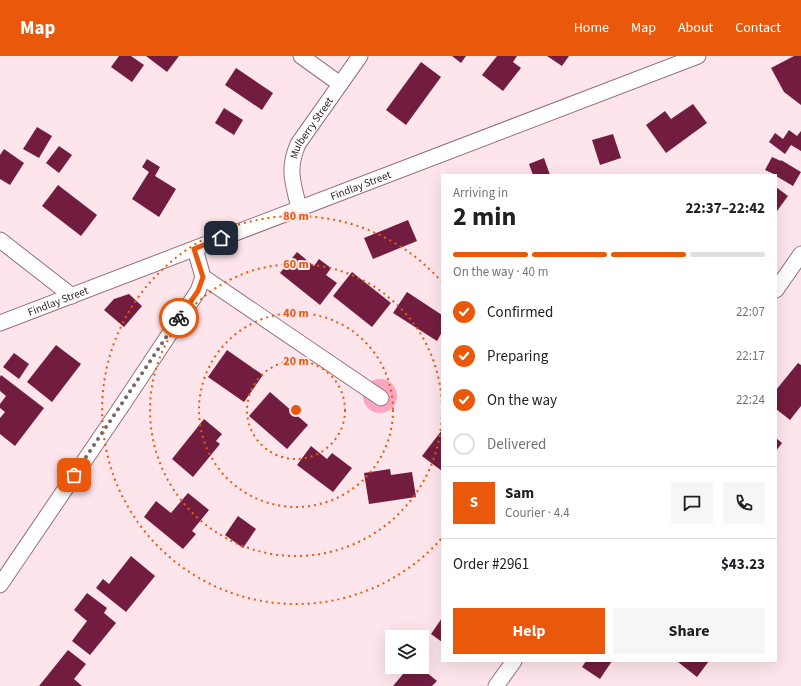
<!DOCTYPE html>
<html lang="en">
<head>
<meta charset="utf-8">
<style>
  body { margin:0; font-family:"Source Sans 3",sans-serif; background:#f6f6f6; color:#202124; height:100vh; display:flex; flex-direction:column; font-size:15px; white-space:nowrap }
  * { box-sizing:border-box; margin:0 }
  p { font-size:13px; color:#757577 }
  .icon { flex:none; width:22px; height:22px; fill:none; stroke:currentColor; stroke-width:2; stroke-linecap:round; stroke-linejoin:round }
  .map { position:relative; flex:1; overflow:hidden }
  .side { position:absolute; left:441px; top:118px; width:336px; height:488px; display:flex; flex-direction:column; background:#fff; border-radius:0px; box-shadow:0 4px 16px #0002 }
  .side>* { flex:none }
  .fabs { position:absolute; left:385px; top:574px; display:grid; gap:8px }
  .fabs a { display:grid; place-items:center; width:44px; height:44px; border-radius:0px; background:#fff; box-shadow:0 4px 16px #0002; font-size:20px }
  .pin { position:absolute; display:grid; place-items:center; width:34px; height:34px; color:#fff; margin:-17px; border-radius:8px; box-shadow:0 2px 6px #0006 }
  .courier { position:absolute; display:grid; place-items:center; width:40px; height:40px; margin:-20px; border:3px solid #ea580c; border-radius:50%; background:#fff; color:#222; box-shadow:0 1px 5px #0007 }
  .summary em { font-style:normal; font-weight:700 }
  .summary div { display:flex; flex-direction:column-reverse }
  .summary { display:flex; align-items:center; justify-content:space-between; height:68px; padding:0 12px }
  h1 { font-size:26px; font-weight:700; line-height:30px }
  .bar { display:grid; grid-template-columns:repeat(4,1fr); gap:6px 4px; align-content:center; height:48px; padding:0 12px }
  .bar i { height:5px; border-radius:3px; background:#e0e0e0 }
  .bar .selected { background:#ea580c }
  .bar p { grid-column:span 4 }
  .line { display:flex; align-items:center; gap:10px; padding:0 12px; border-top:1px solid #e0e0e0 }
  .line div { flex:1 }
  .round { display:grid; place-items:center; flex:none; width:42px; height:42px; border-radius:0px; background:#f6f6f6 }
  ol { padding:0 12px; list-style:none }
  li { display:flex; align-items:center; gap:12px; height:44px }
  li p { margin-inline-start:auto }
  li .icon { padding:4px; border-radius:50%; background:#ea580c; color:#fff; stroke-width:4 }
  li:last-child { color:#757577 }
  li i { width:22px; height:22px; border:2px solid #e0e0e0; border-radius:50% }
  .cta { display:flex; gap:8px; margin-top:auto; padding:8px 12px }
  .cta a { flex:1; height:46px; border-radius:0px; background:#ea580c; color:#fff; font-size:16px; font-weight:700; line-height:46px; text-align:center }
  .cta a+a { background:#f6f6f6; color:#202124 }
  header { display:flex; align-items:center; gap:24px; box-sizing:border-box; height:56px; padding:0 20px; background:#ea580c; color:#fff }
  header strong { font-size:19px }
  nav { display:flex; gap:22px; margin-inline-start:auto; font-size:14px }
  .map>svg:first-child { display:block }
</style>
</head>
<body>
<header>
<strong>Map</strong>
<nav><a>Home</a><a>Map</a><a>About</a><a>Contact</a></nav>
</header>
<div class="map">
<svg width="801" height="630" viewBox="0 0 801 630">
  <rect width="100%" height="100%" fill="#fee5ec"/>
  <circle fill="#fea5c0" cx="380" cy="340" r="17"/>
  <g fill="#721d3f">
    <polygon points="119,0 131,0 144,9 132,26 111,11"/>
    <polygon points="146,0 179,0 167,16"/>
    <polygon points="452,0 466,0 461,7"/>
    <polygon points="497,0 517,0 513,6 521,12 503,35 482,19"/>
    <polygon points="547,0 569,0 562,10"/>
    <polygon points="794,0 801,0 801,49 784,36 771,12"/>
    <polygon points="421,6 441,21 406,69 386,54"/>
    <polygon points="236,12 273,37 262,54 225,29"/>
    <polygon points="693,48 707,67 666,97 646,69 665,55 671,63"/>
    <polygon points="224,52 243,64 234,79 215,67"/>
    <polygon points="37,71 52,80 39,102 23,93"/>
    <polygon points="789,74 797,80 801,75 801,95 791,89 785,98 769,86 775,77 783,83"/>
    <polygon points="613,78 621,102 600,109 592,84"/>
    <polygon points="59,90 72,99 59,117 46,107"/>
    <polygon points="4,93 24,107 10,129 0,123 0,99"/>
    <polygon points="772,101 781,105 781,104 801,116 793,130 776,120 776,119 765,114"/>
    <polygon points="544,102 550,119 533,119 529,108"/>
    <polygon points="147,103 160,111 155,120 176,133 159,161 132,143 149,116 142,111"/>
    <polygon points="58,129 97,159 81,180 42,150"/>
    <polygon points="776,131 788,140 777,155 776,154"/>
    <polygon points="408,164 417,185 373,203 364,182"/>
    <polygon points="297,196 314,210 319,203 331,212 326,219 337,227 320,249 280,217"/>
    <polygon points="352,216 391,247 372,271 333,240"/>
    <polygon points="407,236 442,259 442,276 437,285 393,257"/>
    <polygon points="129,238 142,250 124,271 104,254 114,243"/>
    <polygon points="56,289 81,308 52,346 27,326"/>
    <polygon points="227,294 263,319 244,346 208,321"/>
    <polygon points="14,297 29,308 19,323 3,311"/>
    <polygon points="798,307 801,309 801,350 790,364 776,353 776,334"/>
    <polygon points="1,319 44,352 15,390 0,378 0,362 5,356 0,352 0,348 6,340 0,335 0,321"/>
    <polygon points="270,336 308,369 287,393 249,360"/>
    <polygon points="204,363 222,378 216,385 220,388 193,421 172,403"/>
    <polygon points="442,374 442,415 422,400"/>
    <polygon points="776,382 782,387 776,395"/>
    <polygon points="311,390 327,403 332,397 352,412 333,436 297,409"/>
    <polygon points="390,413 391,419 412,416 416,441 369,448 364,417"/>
    <polygon points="188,437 209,454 192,475 196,478 183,493 144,461 156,445 171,457"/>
    <polygon points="238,460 256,473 243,492 225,479"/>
    <polygon points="131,500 155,520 126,556 96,532 103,523 109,528"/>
    <polygon points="87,537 107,552 104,557 116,567 90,599 72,585 87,565 74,554"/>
    <polygon points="442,562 442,586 431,578"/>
    <polygon points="68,594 86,608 74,623 82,630 39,630"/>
    <polygon points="586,605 612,605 600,623 582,611"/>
    <polygon points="679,605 709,605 697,621 678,606"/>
    <polygon points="409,611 420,611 437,625 432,630 393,630"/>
  </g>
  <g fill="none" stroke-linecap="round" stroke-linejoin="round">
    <g stroke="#94707a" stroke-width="17">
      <g id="street">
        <polyline points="301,0 340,28"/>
        <path id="s1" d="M299 152C293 126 287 114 298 88L360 0"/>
        <polyline points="0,184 72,240"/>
        <polyline points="203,221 381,342"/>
        <polyline points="776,234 801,198"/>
        <path id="s2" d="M0 267 698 0"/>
        <polyline points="0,529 125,345 198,235 203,221 195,193"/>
        <polyline points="496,630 514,605"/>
      </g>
    </g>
    <use href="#street" stroke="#fff" stroke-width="15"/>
  </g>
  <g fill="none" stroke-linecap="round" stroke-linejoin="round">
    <polyline stroke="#766469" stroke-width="4" stroke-dasharray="0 7.2" points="74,419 179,262"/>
    <polyline stroke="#ea580c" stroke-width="5" points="179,262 198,235 203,221 194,193 221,182"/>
  </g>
  <g fill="none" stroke="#e8590c" stroke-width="2" stroke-dasharray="2 4">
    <circle cx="296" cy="354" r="49"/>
    <circle cx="296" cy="354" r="97"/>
    <path d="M442 355A146 146 0 1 1 442 353"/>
    <path d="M441 483A194 194 0 1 1 441 225"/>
  </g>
  <g text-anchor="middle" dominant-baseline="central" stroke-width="4" stroke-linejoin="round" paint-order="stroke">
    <g font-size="11" fill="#2c1e22" stroke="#fee5ec">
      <text stroke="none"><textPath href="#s1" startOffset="86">Mulberry Street</textPath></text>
      <text stroke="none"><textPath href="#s2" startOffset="386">Findlay Street</textPath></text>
      <text stroke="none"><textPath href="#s2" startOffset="62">Findlay Street</textPath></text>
    </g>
  </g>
  <circle cx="296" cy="354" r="6" fill="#e8590c" stroke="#fee5ec" stroke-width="2"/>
  <g font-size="12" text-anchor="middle" font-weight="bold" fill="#e8590c" stroke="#fee5ec" stroke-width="4" stroke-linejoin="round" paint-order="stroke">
    <text x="296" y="164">80 m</text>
    <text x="296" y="212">60 m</text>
    <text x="296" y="261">40 m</text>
    <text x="296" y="309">20 m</text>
  </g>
</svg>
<div class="fabs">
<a><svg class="icon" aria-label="layers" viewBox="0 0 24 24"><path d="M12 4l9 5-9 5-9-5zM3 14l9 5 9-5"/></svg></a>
</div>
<div class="pin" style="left:74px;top:419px;background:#ea580c"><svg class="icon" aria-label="bag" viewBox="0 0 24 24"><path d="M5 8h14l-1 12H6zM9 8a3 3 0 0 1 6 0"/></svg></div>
<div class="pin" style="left:221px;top:182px;background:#1f2937"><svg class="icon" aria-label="home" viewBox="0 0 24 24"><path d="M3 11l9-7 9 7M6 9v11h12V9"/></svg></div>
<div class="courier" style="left:179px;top:262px"><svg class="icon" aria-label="bike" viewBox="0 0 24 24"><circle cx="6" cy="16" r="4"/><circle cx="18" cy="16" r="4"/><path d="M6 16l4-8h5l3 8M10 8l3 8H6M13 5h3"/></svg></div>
<section class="side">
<div class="summary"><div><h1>2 min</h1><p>Arriving in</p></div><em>22:37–22:42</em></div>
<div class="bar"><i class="selected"></i><i class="selected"></i><i class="selected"></i><i></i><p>On the way · 40 m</p></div>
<ol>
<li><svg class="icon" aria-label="check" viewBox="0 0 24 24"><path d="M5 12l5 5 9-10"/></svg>Confirmed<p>22:07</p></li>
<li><svg class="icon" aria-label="check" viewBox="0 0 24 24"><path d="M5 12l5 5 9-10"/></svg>Preparing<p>22:17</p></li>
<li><svg class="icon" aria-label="check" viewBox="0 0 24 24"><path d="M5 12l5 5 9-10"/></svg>On the way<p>22:24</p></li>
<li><i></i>Delivered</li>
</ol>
<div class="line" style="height:72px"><b class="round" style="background:#ea580c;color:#fff">S</b><div><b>Sam</b><p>Courier · 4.4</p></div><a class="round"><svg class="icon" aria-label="chat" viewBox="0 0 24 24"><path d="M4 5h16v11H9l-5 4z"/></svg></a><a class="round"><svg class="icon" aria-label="phone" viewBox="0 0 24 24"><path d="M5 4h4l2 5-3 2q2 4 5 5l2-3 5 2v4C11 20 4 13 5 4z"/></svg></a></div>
<div class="line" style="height:52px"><div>Order #2961</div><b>$43.23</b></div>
<div class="cta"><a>Help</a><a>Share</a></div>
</section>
</div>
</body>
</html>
